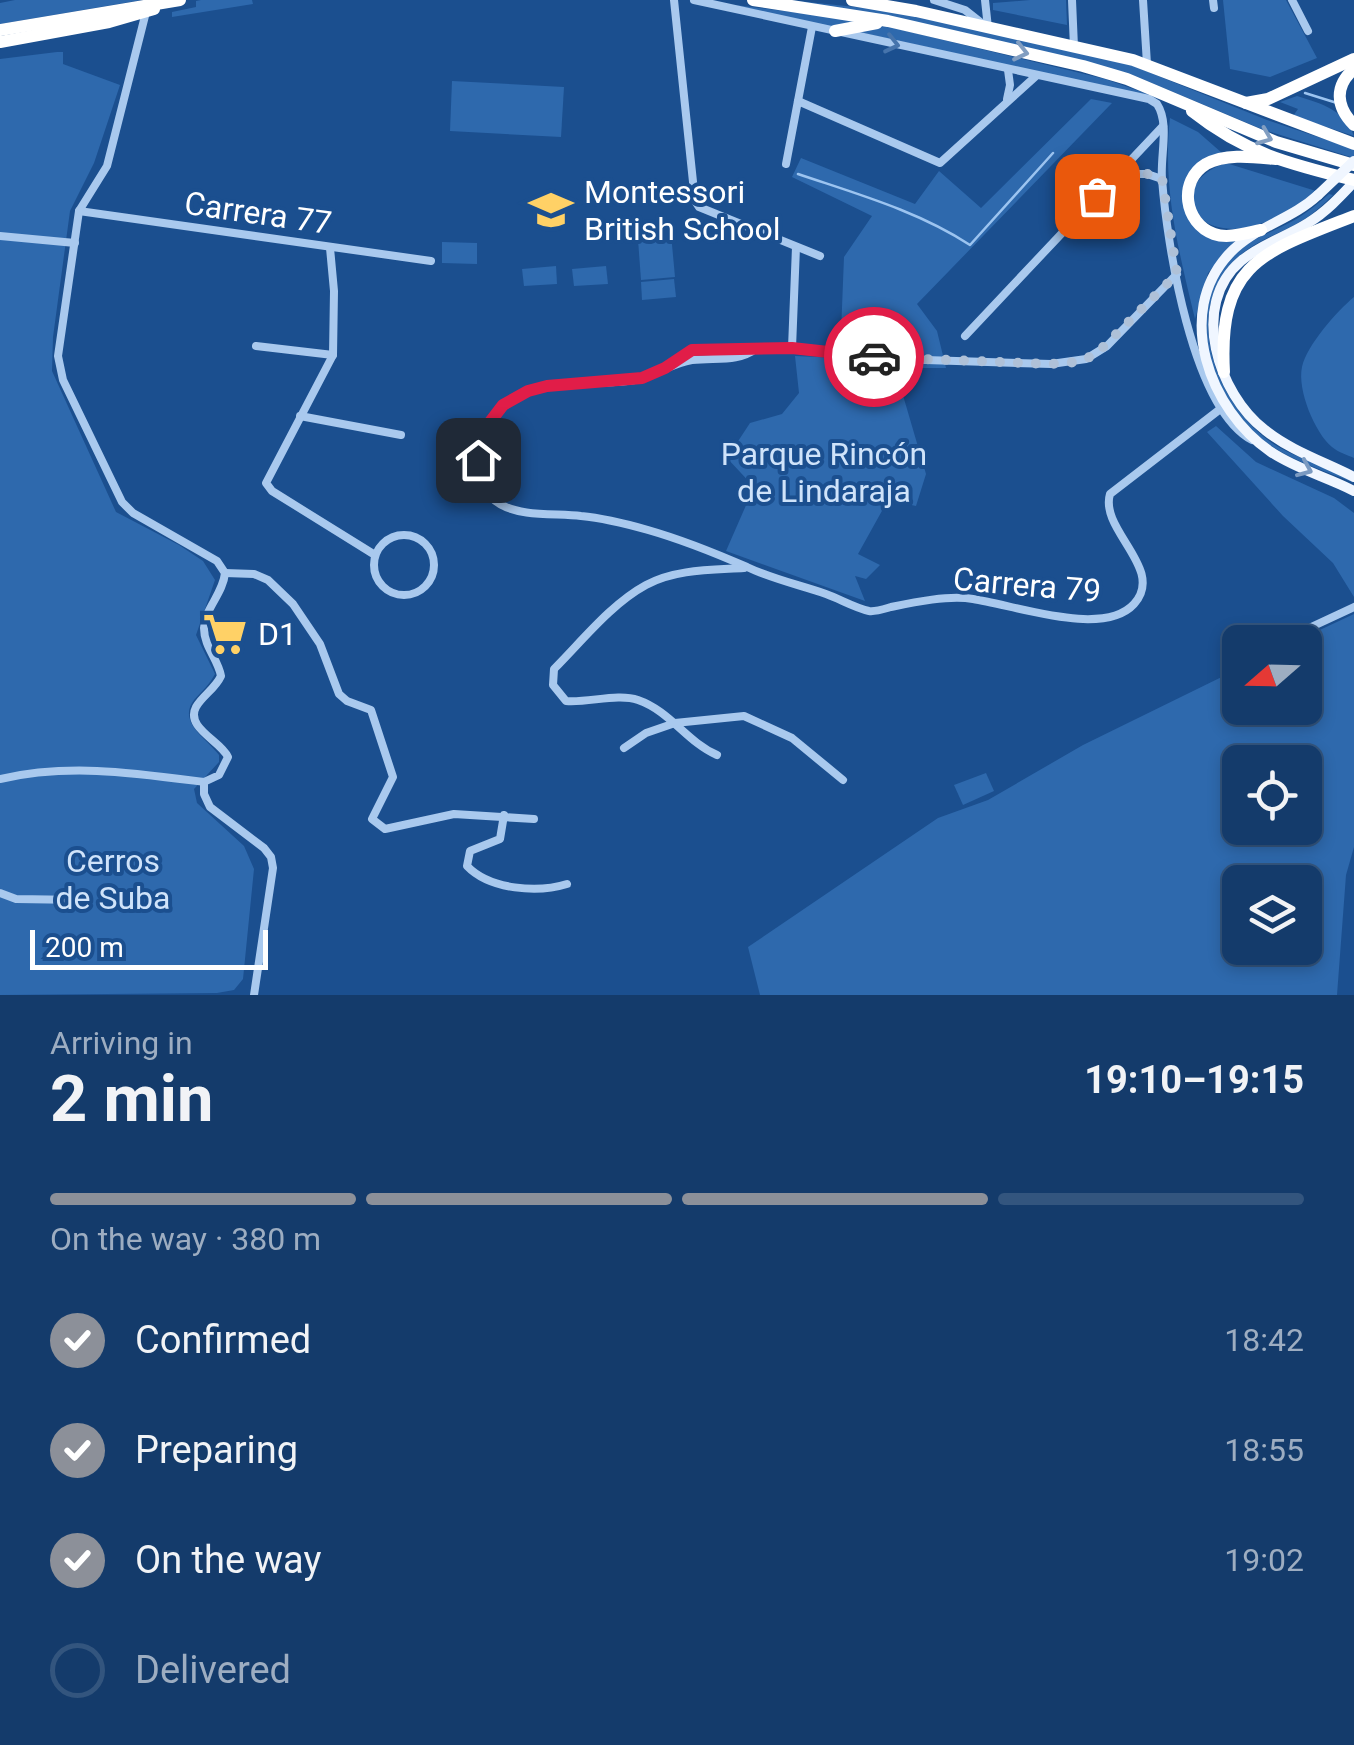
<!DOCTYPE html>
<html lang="en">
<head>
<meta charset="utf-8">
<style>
  body { margin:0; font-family:Roboto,sans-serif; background:#1d4271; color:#f1f3f6; height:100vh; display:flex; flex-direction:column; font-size:38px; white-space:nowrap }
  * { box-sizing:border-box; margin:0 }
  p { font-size:32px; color:#9dadc1 }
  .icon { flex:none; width:55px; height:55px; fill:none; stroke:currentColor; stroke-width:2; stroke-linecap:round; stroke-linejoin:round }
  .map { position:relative; height:995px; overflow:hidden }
  .side { display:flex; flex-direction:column; background:#143b6b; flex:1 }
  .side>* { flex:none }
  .needle { width:65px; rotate:250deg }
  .controls { position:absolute; left:1222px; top:625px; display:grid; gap:20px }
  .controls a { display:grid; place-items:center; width:100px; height:100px; border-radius:15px; background:#143b6b; box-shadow:0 5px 15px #0003,0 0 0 2px #33557e; font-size:50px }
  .scale { position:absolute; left:30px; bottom:25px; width:238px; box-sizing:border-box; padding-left:10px; border:5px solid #fff; border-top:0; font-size:28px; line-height:35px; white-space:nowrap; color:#fff; -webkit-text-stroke:8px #1b4f8f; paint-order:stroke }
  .pin { position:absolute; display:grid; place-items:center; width:85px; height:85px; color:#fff; margin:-42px; border-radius:20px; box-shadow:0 5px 15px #0006 }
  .courier { position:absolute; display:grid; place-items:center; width:100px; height:100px; margin:-50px; border:8px solid #e11d48; border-radius:50%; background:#fff; color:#222; box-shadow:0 2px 12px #0007 }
  .overview em { font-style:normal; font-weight:700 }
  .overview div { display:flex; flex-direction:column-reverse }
  .overview { display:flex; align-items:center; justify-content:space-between; height:170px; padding:0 50px }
  h1 { font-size:65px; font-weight:700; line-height:75px }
  .bar { display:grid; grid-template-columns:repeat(4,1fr); gap:15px 10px; align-content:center; height:120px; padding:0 50px }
  .bar i { height:12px; border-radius:8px; background:#33557e }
  .bar .on { background:#8c9099 }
  .bar p { grid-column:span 4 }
  ol { padding:0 50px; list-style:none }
  li { display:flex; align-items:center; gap:30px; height:110px }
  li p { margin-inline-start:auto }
  li .icon { padding:10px; border-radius:50%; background:#8c9099; color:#fff; stroke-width:4 }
  li:last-child { color:#9dadc1 }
  li i { width:55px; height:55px; border:5px solid #33557e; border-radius:50% }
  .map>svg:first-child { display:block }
</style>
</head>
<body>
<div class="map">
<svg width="1354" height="995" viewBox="0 0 1354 995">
  <rect width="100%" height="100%" fill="#1b4f8f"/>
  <g fill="#2e69ad" fill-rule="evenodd">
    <polygon points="15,0 142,0 0,24 0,3"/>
    <polygon points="201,0 252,0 253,4 172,17 172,12 196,7 196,1"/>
    <polygon points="789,0 893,11 1131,65 1267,120 1354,149 1354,158 1264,130 1128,73"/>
    <polygon points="1030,0 1066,0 1067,25 993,10 993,3"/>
    <polygon points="1223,0 1286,0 1317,58 1270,77 1230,69"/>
    <polygon points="735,5 857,20 836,29"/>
    <polygon points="886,26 1105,79 1165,100 854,31"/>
    <path d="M57 52H63V64L120 85 94 163 70 211 53 337 52 371 116 512 179 545 203 561 215 580 196 635 215 674C210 684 202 691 194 700 177 722 207 739 219 755V762L194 789 197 803 244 846 254 869 243 979 234 990 217 993 0 995V59Z"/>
    <polygon points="452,81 564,87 561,137 450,131"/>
    <path d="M1297 96C1323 104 1344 110 1354 136L1293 116 1298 109 1280 102Z"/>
    <polygon points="1091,99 1112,103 917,304 937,331 946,368 895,368 926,474 916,506 888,500 858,554 880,565 866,579 855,576 865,601 726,551 754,487 727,458 750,423 782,414 799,393 795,356 840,358 844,257 872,216 792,177 801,158 915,204 939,171 981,208"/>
    <path d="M1170 118 1198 132 1222 153 1202 162 1187 213 1236 240 1208 273 1195 319C1179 252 1162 188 1170 118Z"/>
    <path d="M1226 163 1316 191C1305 204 1292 209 1277 217 1196 257 1160 185 1226 163Z"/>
    <path d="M1329 194 1333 195C1324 204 1314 213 1303 220 1282 233 1256 240 1237 258 1180 312 1216 404 1272 443 1297 460 1332 465 1354 483 1326 471 1295 462 1270 445 1213 405 1180 314 1232 257 1249 238 1277 231 1298 218 1309 211 1319 203 1329 194Z"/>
    <polygon points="670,223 675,277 641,280 637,226"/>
    <polygon points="442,242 477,243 477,264 442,263"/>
    <polygon points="556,266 557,284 524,286 522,269"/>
    <polygon points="606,266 608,284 574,286 572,269"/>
    <polygon points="674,279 676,297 642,300 641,282"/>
    <path d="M1354 297V458C1347 455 1338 452 1332 447 1315 433 1297 390 1302 367 1307 345 1337 311 1354 297Z"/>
    <polygon points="1216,426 1256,462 1334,498 1354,513 1354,597 1333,563 1283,516 1207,432"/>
    <path d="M1354 614V847L1346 875 1337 995H760L748 947 938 818 988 800 1083 745 1240 668V708H1305V642H1294ZM1240 762H1305V828H1240ZM1240 882H1305V948H1240Z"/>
    <polygon points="986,773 994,791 963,805 954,785"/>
  </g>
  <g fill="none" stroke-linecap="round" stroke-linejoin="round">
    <g stroke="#9cc4f0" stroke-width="2.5">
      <polyline points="1305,93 1337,103"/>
      <path d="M798 174C857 194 918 211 970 245L1053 153"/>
    </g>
    <g stroke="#a9c9ee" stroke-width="8">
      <polyline points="674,0 695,201 699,207 820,256"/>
      <path d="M694 0 1149 99 1157 104C1170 124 1160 155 1162 179 1167 244 1192 408 1252 440"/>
      <polyline points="934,0 965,10 984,25"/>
      <polyline points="985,0 988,28"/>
      <polyline points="1072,0 1074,47"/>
      <polyline points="1143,0 1147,64"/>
      <polyline points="1213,0 1214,8"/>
      <polyline points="1292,0 1308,31"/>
      <path d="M146 12 107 166 79 211 58 356 63 380 122 502 133 513 217 561 225 573C223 594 205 608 204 628 204 647 218 659 221 676 215 689 203 695 196 707 185 728 221 741 228 757L219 775 204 782"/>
      <polyline points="1007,99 1010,85 1008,70"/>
      <polyline points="798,101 940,163 1036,76"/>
      <polyline points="786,164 812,27"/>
      <polyline points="1118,174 1147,174 1162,179"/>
      <polyline points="79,211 431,261"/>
      <polyline points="0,236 75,243"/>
      <polyline points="330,248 334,291 333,355 266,483 272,491 375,555"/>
      <polyline points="965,336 1163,126"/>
      <polyline points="256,346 333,355"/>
      <path d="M757 348C737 363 716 357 692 360 672 363 655 376 635 380 585 388 520 371 489 423 474 448 471 487 500 504 521 517 557 513 581 516 603 518 627 524 648 530 683 540 715 553 747 567 772 579 800 585 826 594 840 599 855 608 869 611 875 612 884 609 891 607 915 602 949 595 973 599 1014 605 1103 638 1134 604 1166 569 1099 530 1110 494L1219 410"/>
      <polyline points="792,348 796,247"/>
      <polyline points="671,363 692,350 792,348 895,359 1051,364 1086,359 1107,346 1177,274"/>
      <polyline points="300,416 401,435"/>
      <circle cx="404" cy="565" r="30"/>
      <polyline points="225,573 254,574 268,580 293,604 320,644 339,694 347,701 371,710 393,777 372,819 385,829 454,814 534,819"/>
      <polyline points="1279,642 1354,607"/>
      <polyline points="1235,663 1240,661"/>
      <polyline points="624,748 646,733 675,723 744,716 792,738 843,780"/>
      <path d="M717 755C687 742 670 711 638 700 618 693 588 703 566 701L553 685 554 669C582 641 611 604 646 585 675 569 712 570 744 568"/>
      <path d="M0 779C69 763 135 773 204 782"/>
      <polyline points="204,782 204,794 210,807 264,848 271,857 273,868 254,995"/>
      <path d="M504 815 500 839 470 851 467 866C490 890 538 893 567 884"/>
      <polyline points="0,893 16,899 81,900"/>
    </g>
    <g stroke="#f0f6ff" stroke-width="10">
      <path d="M1354 182C1340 197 1326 212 1308 223 1286 237 1261 244 1241 261 1189 305 1218 394 1265 430 1291 451 1325 462 1354 477"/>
      <path d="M1318 195C1291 220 1254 227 1229 254 1174 313 1209 410 1271 452 1296 469 1327 477 1354 491"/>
    </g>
    <g stroke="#fff" stroke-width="12">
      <polyline points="753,0 888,21 1083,66 1127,79 1276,142 1354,165"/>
      <polyline points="852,0 916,11 1133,60 1354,144"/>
      <polyline points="0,30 180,0"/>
      <polyline points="835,31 877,23"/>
      <polyline points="0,42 109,22 154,9"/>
      <path d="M1354 69C1334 86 1336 107 1354 125"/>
      <polyline points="1246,103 1268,99 1354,59"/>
      <path d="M1192 111C1245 153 1289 164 1354 180"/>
      <path d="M1261 230C1246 233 1228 239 1214 234 1184 223 1178 181 1206 164 1226 153 1254 157 1276 159"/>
      <path d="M1224 372C1218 263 1262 252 1354 216"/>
    </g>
    <polyline stroke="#f0f6ff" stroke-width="10" points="1318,195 1354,161"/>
  </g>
  <defs><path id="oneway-chevron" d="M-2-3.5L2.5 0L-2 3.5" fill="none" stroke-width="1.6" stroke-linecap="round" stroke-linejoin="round" transform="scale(2.5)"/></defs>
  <use stroke="#4674ac" href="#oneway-chevron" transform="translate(892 44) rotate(13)"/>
  <g stroke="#829ec1">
    <use href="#oneway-chevron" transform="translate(1021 52) rotate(13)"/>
    <use href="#oneway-chevron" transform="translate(1265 137) rotate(22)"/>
  </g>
  <use stroke="#7b9ac1" href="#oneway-chevron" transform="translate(1305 469) rotate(23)"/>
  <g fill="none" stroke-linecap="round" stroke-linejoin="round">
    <polyline stroke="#afc1d8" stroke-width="10" stroke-dasharray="0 18" points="874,357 1051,364 1077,362 1095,355 1177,274 1162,178 1148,174 1118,174 1097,196"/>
    <polyline stroke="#e11d48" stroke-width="12" points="478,460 487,426 503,405 528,391 547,386 642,378 665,368 692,350 792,348 874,357"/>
  </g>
  <defs>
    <g id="school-bare" transform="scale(3.45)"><path d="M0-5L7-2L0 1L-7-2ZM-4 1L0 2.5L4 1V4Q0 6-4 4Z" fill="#ffd166" stroke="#1b4f8f" stroke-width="2.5" paint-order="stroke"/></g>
    <g id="supermarket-bare" transform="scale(3.45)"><path d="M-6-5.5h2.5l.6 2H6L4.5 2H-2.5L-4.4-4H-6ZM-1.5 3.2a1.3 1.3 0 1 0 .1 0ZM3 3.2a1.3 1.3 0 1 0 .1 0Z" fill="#ffd166" stroke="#1b4f8f" stroke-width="2.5" paint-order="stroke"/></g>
  </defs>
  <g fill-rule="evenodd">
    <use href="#school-bare" x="551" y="210"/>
    <use href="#supermarket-bare" x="225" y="634"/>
  </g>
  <g text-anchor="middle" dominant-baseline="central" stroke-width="8" stroke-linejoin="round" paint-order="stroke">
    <g font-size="32" fill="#fff" stroke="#1b4f8f" text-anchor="start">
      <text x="584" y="192">Montessori<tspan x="584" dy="37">British School</tspan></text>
      <text x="258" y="634">D1</text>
    </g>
    <g font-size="32" fill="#fff" stroke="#1b4f8f">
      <text transform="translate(258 213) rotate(8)">Carrera 77</text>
      <text transform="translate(1027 585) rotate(5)">Carrera 79</text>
    </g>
    <g font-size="32" fill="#cfe3fa" stroke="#1b4f8f">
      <text x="824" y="454">Parque Rincón<tspan x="824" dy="37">de Lindaraja</tspan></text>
      <text x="113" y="861">Cerros<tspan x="113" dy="37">de Suba</tspan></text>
    </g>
  </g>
</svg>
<div class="controls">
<a><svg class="needle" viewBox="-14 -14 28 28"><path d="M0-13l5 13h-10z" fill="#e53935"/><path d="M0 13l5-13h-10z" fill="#9dadc1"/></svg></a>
<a><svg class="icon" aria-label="locate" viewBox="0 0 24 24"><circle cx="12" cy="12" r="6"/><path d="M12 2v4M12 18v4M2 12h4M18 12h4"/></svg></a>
<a><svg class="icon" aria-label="layers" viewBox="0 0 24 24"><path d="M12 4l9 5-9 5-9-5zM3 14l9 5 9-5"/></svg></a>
</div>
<div class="scale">200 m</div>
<div class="pin" style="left:1097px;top:196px;background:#ea580c"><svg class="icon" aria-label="bag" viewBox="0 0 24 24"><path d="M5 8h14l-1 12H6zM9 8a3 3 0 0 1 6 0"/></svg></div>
<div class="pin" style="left:478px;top:460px;background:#1f2937"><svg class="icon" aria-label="home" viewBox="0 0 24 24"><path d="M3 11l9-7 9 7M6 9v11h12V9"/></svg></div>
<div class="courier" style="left:874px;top:357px"><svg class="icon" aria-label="car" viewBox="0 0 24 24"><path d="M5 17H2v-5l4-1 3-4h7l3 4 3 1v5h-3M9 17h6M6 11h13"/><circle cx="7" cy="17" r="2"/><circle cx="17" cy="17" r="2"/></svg></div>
</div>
<section class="side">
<div class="overview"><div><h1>2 min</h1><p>Arriving in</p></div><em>19:10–19:15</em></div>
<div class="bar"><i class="on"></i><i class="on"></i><i class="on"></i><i></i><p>On the way · 380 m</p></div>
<ol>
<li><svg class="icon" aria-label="check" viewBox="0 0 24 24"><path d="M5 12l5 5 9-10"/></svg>Confirmed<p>18:42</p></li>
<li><svg class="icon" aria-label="check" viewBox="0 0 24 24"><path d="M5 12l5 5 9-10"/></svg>Preparing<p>18:55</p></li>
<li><svg class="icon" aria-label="check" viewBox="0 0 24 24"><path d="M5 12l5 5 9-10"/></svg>On the way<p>19:02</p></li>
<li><i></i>Delivered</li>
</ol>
</section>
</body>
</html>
